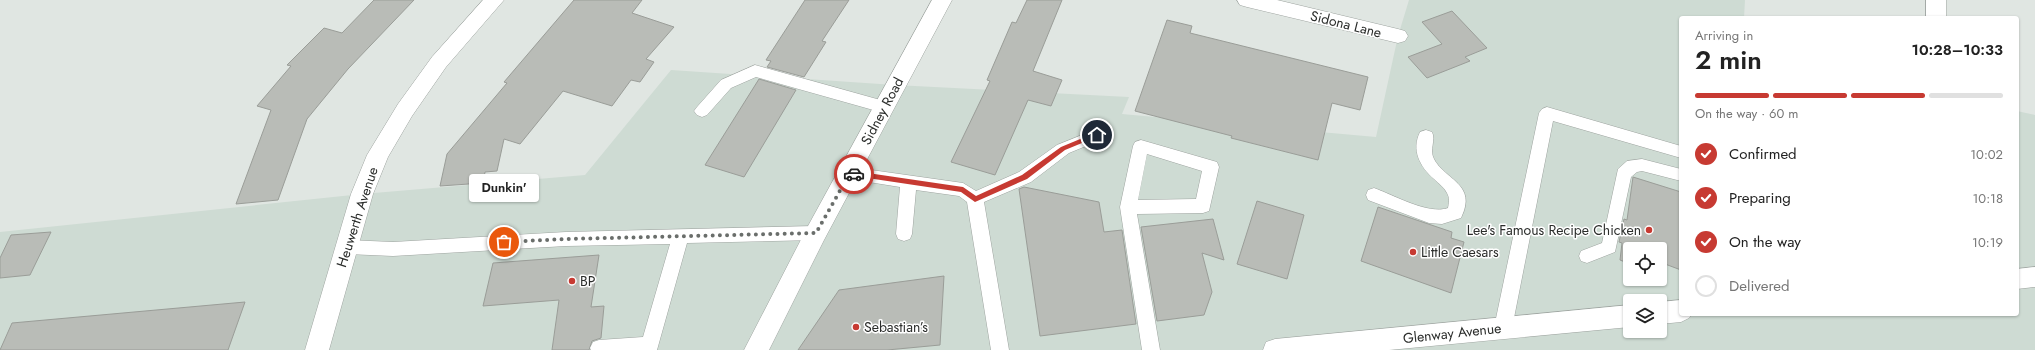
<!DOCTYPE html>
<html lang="en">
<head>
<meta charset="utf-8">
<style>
  body { margin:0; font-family:Jost,sans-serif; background:#f2f2f2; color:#222; height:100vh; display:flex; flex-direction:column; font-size:15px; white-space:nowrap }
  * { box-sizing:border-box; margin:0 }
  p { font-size:13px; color:#767676 }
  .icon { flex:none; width:22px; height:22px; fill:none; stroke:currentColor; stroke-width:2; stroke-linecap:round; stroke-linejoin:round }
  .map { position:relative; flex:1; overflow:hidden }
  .details { position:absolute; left:1679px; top:16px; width:340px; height:300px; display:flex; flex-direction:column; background:#fff; border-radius:4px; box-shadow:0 1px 3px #0004 }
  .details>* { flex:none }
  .buttons { position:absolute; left:1623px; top:242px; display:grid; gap:8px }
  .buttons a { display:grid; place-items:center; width:44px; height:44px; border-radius:4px; background:#fff; box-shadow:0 1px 3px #0004; font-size:20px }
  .pin { position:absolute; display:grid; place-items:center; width:34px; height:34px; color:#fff; margin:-17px; border:2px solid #fff; border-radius:50%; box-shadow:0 1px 4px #0007 }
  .courier { position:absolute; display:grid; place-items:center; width:40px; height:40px; margin:-20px; border:3px solid #c73a32; border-radius:50%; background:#fff; color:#222; box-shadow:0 1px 5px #0007 }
  .bubble { position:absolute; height:28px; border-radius:4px; background:#fff; box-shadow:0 1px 3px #0004; font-size:13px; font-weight:600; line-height:28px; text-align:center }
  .overview em { font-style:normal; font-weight:600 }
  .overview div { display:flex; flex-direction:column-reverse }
  .overview { display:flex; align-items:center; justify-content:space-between; height:68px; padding:0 16px }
  h1 { font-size:26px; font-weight:600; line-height:30px }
  .bar { display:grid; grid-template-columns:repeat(4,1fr); gap:6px 4px; align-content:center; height:48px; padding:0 16px }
  .bar i { height:5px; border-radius:3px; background:#e0e0e0 }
  .bar .selected { background:#c73a32 }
  .bar p { grid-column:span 4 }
  ol { padding:0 16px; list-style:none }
  li { display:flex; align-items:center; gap:12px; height:44px }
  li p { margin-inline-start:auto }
  li .icon { padding:4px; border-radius:50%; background:#c73a32; color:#fff; stroke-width:4 }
  li:last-child { color:#767676 }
  li i { width:22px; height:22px; border:2px solid #e0e0e0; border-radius:50% }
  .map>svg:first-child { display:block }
</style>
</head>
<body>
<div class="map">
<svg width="2035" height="350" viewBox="0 0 2035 350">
  <rect width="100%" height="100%" fill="#e0e6e2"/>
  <path fill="#cedbd3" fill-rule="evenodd" d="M1409 0H1745L1744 18H1681V314H2017V111L2035 115V350H0V232L362 194 585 175 671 70 895 85 1129 97 1122 114 1376 137 1398 36ZM1630 249H1660V279H1630ZM1630 301H1660V331H1630Z"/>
  <g fill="#b9bcb7" stroke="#9a9d98">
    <polygon points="374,0 414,0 348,69 307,119 278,200 236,204 271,110 257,106 291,66 287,65 324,28 342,33"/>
    <polygon points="574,0 642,0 632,13 674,27 646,59 654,62 640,82 631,80 612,106 563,91 520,144 504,139 497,171 485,172 483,183 440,186 447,154 507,83 504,82"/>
    <polygon points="805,0 849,0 822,41 826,42 804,77 767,67 771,61 766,60"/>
    <polygon points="1027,0 1062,0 1033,71 1062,80 1051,106 1028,100 995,175 951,162 990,81 987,80 1012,22 1016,23"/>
    <polygon points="1452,11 1487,48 1465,57 1470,61 1427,78 1408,57 1442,44 1422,22"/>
    <polygon points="1167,20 1192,26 1190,33 1368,77 1360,110 1332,103 1318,160 1231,138 1232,136 1135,111"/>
    <polygon points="759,79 796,90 744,177 705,165"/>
    <polygon points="1633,177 1681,192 1681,270 1665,264 1663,275 1660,274 1660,249 1630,249 1630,264 1620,260 1622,243 1619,242 1624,219 1627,220"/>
    <polygon points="1024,187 1099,202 1104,232 1122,230 1136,324 1040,336 1019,189"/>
    <polygon points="1257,201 1304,215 1287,279 1237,264"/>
    <polygon points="1378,207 1452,232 1451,238 1464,242 1451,293 1361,261"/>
    <polygon points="1213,219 1224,260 1202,253 1212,292 1204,315 1157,321 1141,227"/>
    <polygon points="51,232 30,275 0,278 0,258 11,235"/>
    <polygon points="599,255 591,307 604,306 601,338 592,341 589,350 552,350 559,300 483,306 493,263"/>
    <polygon points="944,276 940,345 887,350 798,350 839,290"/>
    <polygon points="245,302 228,350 0,350 12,323"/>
  </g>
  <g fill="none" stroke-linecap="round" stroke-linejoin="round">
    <g stroke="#9ea4a0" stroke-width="1">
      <g id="service">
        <polygon points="755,65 884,101 889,103 892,107 889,111 884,113 756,77 731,88 707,115 702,117 697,115 694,111 697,107 721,80"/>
        <polygon points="1547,107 1681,146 1681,158 1553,121 1512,328 1509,334 1503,336 1497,334 1494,328 1539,113 1542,109"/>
        <polygon points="1097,129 1103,131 1105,135 1103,139 1069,153 1031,182 984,202 1009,350 991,350 967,202 959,196 916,190 912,234 910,239 904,241 898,239 896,234 900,187 850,179 844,178 842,173 844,168 850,167 963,183 976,191 1019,172 1057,145"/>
        <path d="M1426 130 1432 132C1436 140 1429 150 1434 159 1445 180 1478 184 1461 218L1442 224 1429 223 1368 200 1366 195 1368 190 1374 188C1394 195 1428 215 1448 208 1449 203 1450 198 1447 193 1444 187 1438 183 1434 179 1420 167 1411 150 1420 132Z"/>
        <path d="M1141 140 1217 162 1219 167 1209 211 1203 213 1137 214 1160 350H1142L1120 207 1133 146 1135 142ZM1147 154 1202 171 1196 199 1138 200Z"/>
        <polygon points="1642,159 1681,169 1681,181 1642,171 1637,172 1631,177 1615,252 1587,263 1581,261 1579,256 1581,251 1602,243 1618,169 1627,161"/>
        <polygon points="816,226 822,228 824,233 822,238 816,240 687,243 657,350 591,350 590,348 593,342 599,340 643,337 670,244 566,246 393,256 347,254 341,252 339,247 341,242 347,240 393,242 566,232"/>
      </g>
    </g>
    <g stroke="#9ea4a0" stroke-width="1">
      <g id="minor">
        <polygon points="483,0 504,0 446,67 412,116 388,157 373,194 329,350 305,350 351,194 367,155 398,104 432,57"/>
        <polygon points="932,0 952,0 824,240 769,350 744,350 808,226"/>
        <polygon points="1237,0 1277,0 1398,29 1405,31 1408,36 1405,41 1398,43 1247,7 1240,5"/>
        <rect x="1926" y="0" width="20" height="18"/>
      </g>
    </g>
    <g stroke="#9ea4a0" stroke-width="1">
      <g id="primary">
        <polygon points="2035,267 2035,287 2017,289 2017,269"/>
        <polygon points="1681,300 1681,314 1692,314 1689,318 1681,322 1660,324 1660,302"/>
        <polygon points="1630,305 1630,327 1389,350 1263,350 1266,342 1275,339"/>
      </g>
    </g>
    <use href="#service" fill="#fff" fill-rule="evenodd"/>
    <use href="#minor" fill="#fff" fill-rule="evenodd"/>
    <use href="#primary" fill="#fff" fill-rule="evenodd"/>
  </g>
  <polygon fill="#c73a32" points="1097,132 1099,133 1099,136 1065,150 1027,179 975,202 961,192 854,176 851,174 854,171 963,187 976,196 1022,175 1061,147"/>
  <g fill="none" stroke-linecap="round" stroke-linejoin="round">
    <polyline stroke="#6a6e6b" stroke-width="4" stroke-dasharray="0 7.2" points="504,242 566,239 816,233 850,173 854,174"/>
  </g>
  <g fill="#c73a32" stroke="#fff" stroke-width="1.5">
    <circle cx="1649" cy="230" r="4"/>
    <circle cx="1413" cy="252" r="4"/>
    <circle cx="572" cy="281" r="4"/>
    <circle cx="856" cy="327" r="4"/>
  </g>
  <g text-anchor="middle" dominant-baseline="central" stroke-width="3" stroke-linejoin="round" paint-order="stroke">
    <g font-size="14" fill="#2b2d2b" stroke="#fff">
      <text transform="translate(1346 24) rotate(14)">Sidona Lane</text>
      <text transform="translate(882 111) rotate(-62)">Sidney Road</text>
      <text transform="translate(357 217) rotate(-72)">Heuwerth Avenue</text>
      <text transform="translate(1452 333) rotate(-6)">Glenway Avenue</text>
    </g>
    <g font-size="14" fill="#2b2d2b" stroke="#fff" text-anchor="start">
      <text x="1641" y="230" text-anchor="end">Lee's Famous Recipe Chicken</text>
      <text x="1421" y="252">Little Caesars</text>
      <text x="580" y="281">BP</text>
      <text x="864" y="327">Sebastian’s</text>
    </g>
  </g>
</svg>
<div class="buttons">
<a><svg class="icon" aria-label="locate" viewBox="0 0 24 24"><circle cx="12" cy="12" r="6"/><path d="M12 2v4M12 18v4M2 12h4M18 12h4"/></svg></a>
<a><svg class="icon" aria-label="layers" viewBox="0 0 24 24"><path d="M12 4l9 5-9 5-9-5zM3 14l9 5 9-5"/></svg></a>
</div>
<div class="pin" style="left:504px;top:242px;background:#ea580c"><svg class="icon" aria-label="bag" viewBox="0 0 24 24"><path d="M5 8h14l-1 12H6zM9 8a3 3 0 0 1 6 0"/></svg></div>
<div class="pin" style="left:1097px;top:135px;background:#1f2937"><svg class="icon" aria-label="home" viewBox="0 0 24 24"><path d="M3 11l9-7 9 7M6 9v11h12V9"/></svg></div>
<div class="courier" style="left:854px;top:174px"><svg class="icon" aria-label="car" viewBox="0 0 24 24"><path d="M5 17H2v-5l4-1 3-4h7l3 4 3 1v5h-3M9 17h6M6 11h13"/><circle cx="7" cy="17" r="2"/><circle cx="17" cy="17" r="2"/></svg></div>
<div class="bubble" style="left:469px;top:174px;width:70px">Dunkin'</div>
<section class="details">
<div class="overview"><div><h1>2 min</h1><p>Arriving in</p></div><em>10:28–10:33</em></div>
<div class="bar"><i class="selected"></i><i class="selected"></i><i class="selected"></i><i></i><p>On the way · 60 m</p></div>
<ol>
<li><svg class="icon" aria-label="check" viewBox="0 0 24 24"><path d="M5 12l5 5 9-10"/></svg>Confirmed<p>10:02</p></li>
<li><svg class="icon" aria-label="check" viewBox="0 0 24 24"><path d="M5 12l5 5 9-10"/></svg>Preparing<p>10:18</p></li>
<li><svg class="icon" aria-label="check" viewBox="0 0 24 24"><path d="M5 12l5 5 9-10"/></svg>On the way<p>10:19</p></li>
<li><i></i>Delivered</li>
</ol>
</section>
</div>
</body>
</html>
